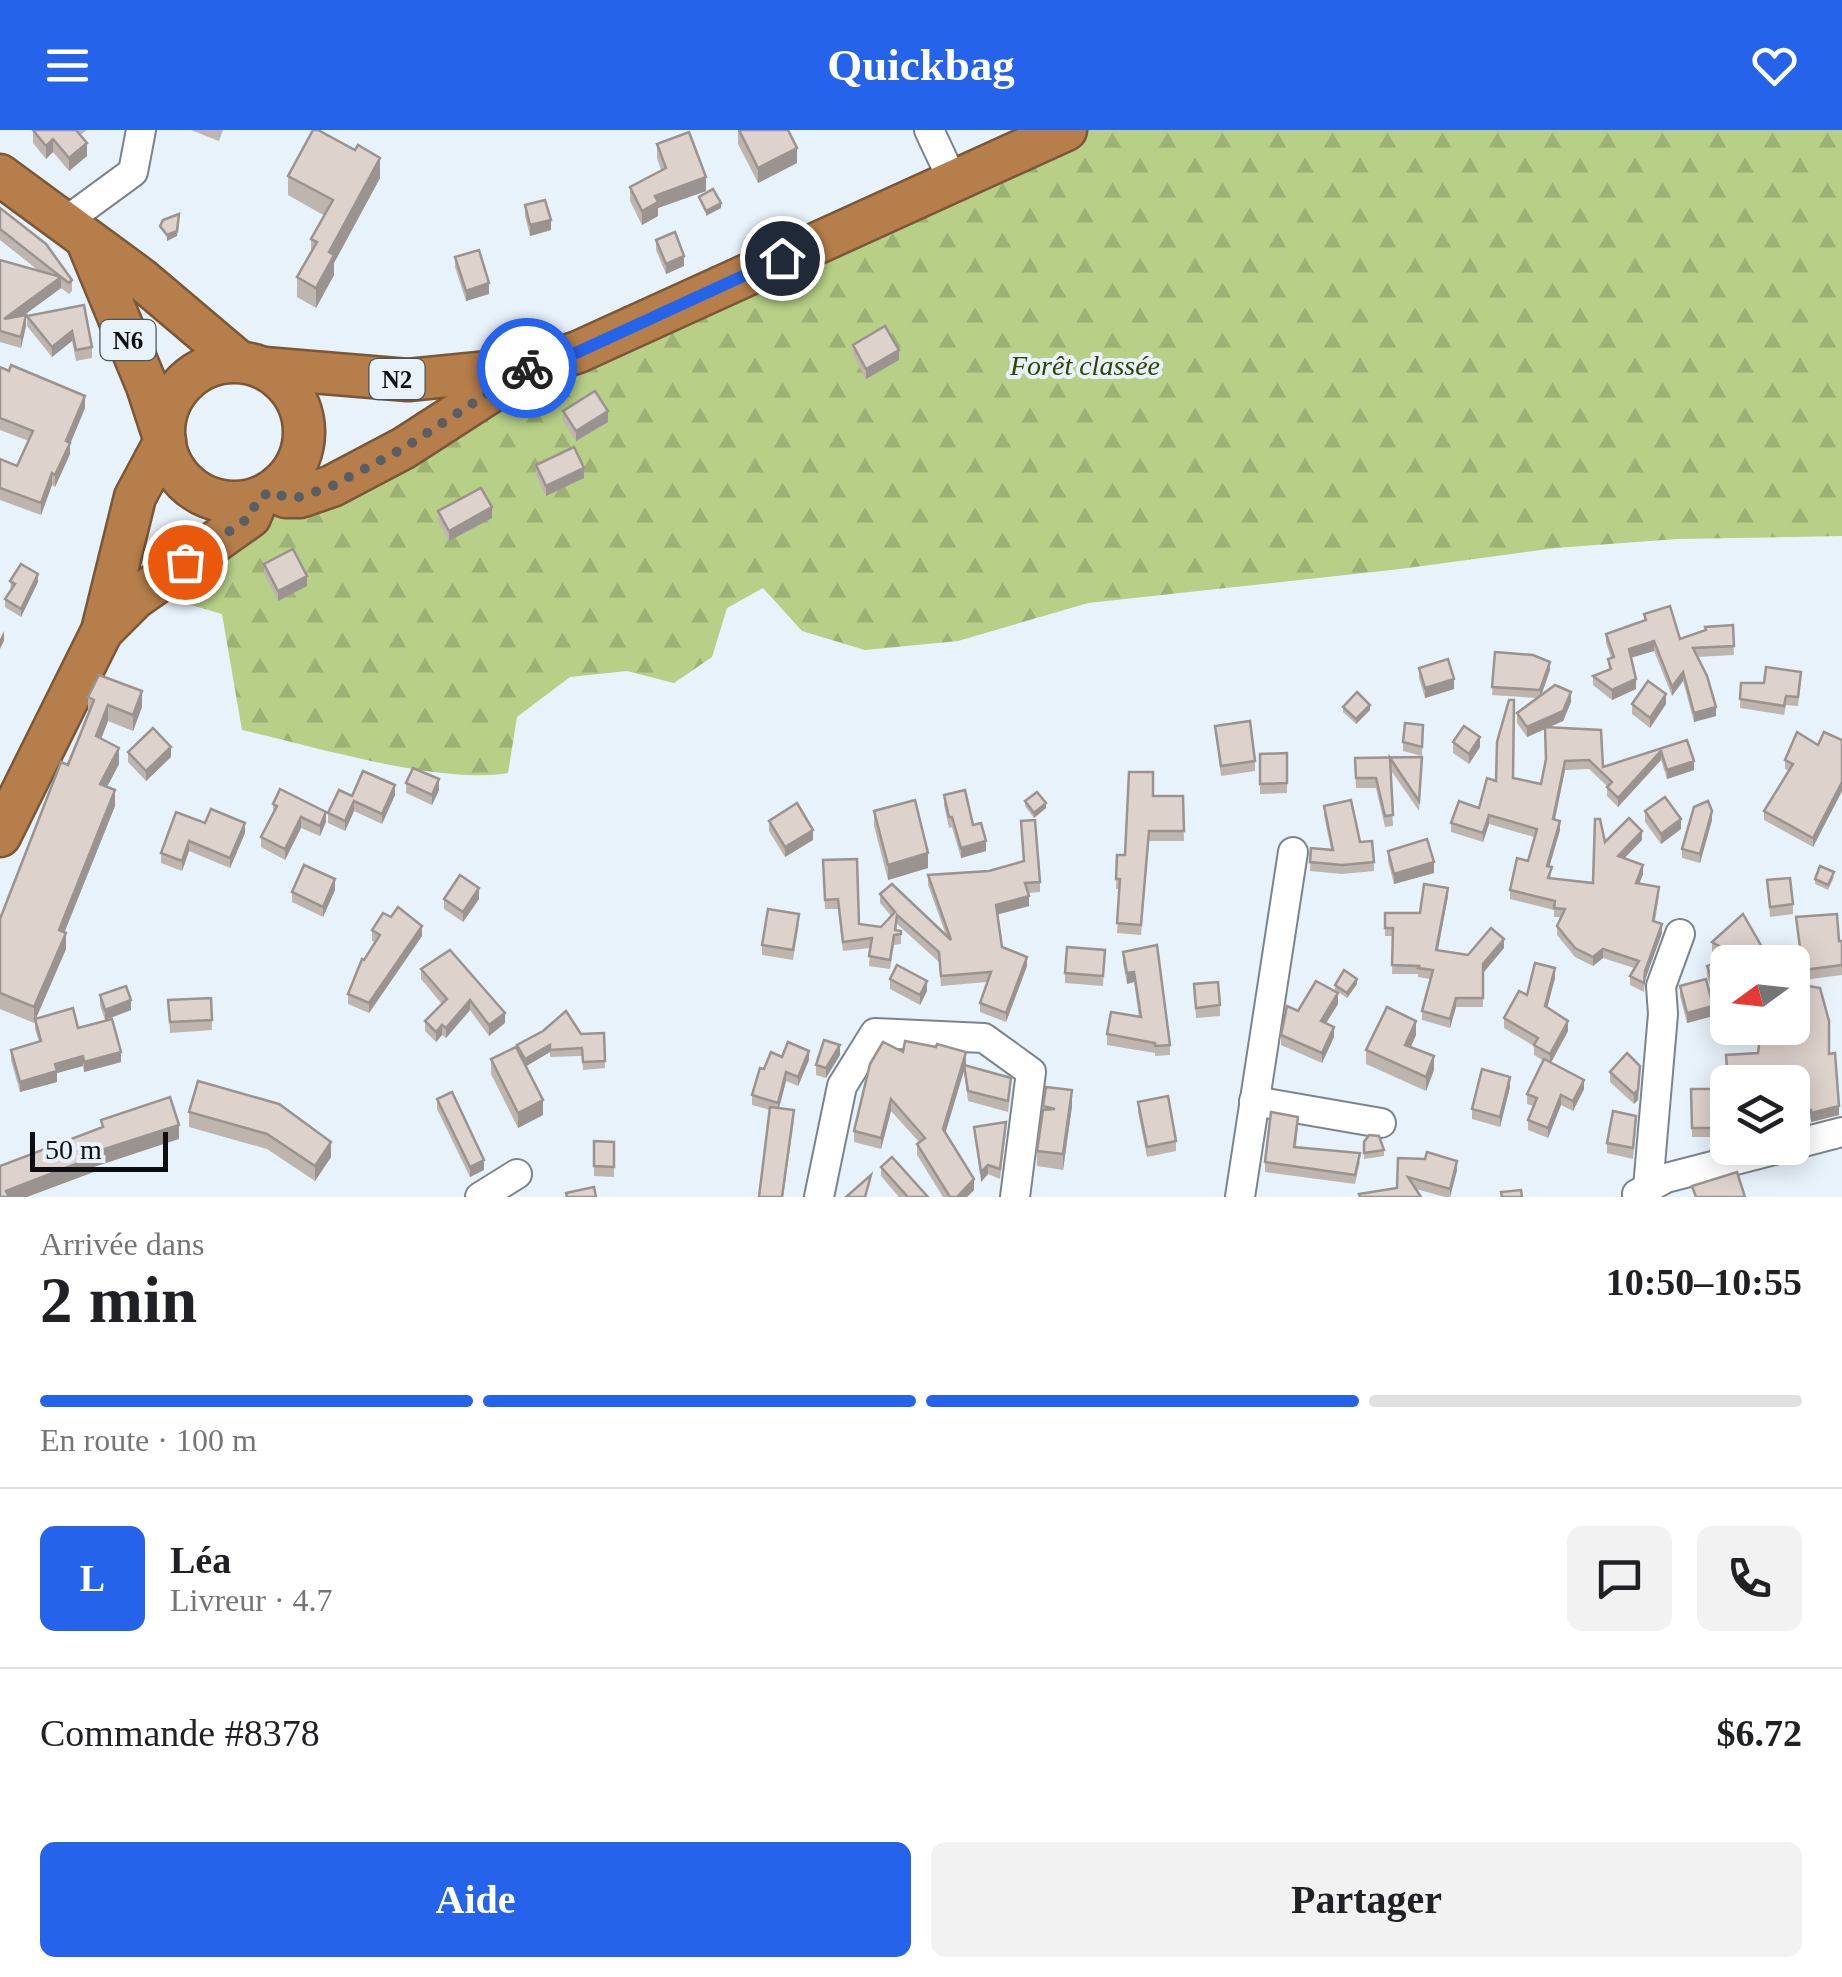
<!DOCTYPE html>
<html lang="fr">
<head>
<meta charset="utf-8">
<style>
  body { margin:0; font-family:"Times New Roman",serif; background:#f2f2f2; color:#202124; height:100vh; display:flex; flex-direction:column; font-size:38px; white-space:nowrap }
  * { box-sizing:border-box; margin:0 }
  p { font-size:32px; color:#757577 }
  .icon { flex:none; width:55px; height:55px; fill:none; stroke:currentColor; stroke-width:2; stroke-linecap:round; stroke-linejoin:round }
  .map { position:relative; height:1067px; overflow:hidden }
  .panel { display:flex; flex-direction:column; background:#fff; flex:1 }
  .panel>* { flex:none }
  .needle { width:65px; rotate:255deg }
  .tools { position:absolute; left:1710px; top:815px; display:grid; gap:20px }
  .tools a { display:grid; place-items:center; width:100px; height:100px; border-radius:15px; background:#fff; box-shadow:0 5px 25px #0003; font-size:50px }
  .scale { position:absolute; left:30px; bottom:25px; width:138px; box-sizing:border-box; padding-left:10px; border:5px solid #0c0f12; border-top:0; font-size:28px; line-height:35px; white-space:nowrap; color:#0c0f12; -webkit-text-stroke:8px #e8f2fb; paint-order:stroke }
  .pin { position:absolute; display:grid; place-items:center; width:85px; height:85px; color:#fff; margin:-42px; border:5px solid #fff; border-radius:50%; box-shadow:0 2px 10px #0007 }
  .courier { position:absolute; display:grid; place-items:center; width:100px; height:100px; margin:-50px; border:8px solid #2563eb; border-radius:50%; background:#fff; color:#222; box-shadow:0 2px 12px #0007 }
  .head em { font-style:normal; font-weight:700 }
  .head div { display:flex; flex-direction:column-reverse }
  .head { display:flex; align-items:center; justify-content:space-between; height:170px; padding:0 40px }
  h1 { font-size:65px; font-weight:700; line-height:75px }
  .bar { display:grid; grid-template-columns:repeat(4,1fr); gap:15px 10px; align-content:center; height:120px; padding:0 40px }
  .bar i { height:12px; border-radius:8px; background:#e0e0e0 }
  .bar .active { background:#2563eb }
  .bar p { grid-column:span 4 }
  .line { display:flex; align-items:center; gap:25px; padding:0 40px; border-top:2px solid #e0e0e0 }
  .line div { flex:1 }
  .round { display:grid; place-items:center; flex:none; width:105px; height:105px; border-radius:15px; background:#f2f2f2 }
  .primary-button { display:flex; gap:20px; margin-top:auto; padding:20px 40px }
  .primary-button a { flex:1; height:115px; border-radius:15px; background:#2563eb; color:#fff; font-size:40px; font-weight:700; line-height:115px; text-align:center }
  .primary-button a+a { background:#f2f2f2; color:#202124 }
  header { display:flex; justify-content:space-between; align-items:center; height:130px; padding:0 40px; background:#2563eb; color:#fff; font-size:45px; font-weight:700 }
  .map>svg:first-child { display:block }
</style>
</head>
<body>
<header><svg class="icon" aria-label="menu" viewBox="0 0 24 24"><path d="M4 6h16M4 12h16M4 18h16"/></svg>Quickbag<svg class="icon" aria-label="heart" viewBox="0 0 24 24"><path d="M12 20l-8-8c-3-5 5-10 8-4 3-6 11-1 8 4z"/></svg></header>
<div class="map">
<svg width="1842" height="1067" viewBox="0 0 1842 1067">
  <defs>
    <pattern id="forest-firs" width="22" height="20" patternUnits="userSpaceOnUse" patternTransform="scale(2.5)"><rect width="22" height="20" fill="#b7cf86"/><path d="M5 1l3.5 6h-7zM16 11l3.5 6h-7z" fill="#9cb173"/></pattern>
  </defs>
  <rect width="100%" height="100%" fill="#e8f2fb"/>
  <path fill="url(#forest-firs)" d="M1031 0H1842V406L1677 409 1555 418 1400 439 1088 473 958 511 865 520 802 501 763 458 727 478 712 527 674 553 627 541 570 547 517 587 508 643C440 655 312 616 242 600L222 484 139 460 428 281Z"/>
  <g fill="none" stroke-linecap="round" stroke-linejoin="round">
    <g stroke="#7b848c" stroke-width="32">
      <g id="minor">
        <polyline points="929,0 953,51"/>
        <polyline points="62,94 133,42 141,0"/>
        <polyline points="1254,971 1381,993"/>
        <polyline points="1792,1015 1842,1002"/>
        <polyline points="1648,1058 1663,884 1661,856 1680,804"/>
        <polyline points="1637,1064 1666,1048 1782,1018"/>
        <polyline points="480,1067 517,1044"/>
        <polyline points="819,1067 842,956 875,903 984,908 1031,942 1015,1067"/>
        <polyline points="1240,1067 1293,722"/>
      </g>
    </g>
    <g stroke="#7a5736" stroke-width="45">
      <g id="highway">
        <polyline points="0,45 140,148 238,231"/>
        <circle cx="234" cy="302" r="70"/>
        <polyline points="264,238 408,250 529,238 578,222 1066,0"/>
        <polyline points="273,361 286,367 300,367 332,356 404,318 517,245"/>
        <polyline points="102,501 134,469 250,387 258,368"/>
        <polyline points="0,706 102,501 135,367 165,311 147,256 87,111"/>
      </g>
    </g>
    <use href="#minor" stroke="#fff" stroke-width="28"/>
    <use href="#highway" stroke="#b57e4a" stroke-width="40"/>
  </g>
  <g fill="#bfb5af">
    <polygon points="33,0 87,0 80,5 87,26 69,41 53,22 46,29 33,13"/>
    <polygon points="191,0 223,0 219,11"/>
    <polygon points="738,0 797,33 758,53 738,14"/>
    <polygon points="657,14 706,61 658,78 658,86 642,95 630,71 630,57 661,40 657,28"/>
    <polygon points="288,46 380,48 334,133 334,145 316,178 297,167 297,147 311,122 311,109 325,86 288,65"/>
    <polygon points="525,75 551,100 530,106 525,86"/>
    <polygon points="0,78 72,150 72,161 69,164 61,158 24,185 26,196 21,218 0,212 0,130 39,141 0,110"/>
    <polygon points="656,110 684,136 666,144 656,120"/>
    <polygon points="455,127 489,164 466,171 455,137"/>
    <polygon points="84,175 92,217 92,228 76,231 72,211 52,227 27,196 27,186"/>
    <polygon points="853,215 899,230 866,249 853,225"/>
    <polygon points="0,237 85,278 70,314 70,324 55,357 52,355 41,385 0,370 0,329 17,336 29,311 0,300"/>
    <polygon points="563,281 608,292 576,311 563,291"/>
    <polygon points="536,335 584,348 546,366 536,345"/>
    <polygon points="438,381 492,388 449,411 438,392"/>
    <polygon points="264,434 307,456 278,471 264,444"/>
    <polygon points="10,451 38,452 21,487 5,477 5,469 11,460"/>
    <polygon points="1644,484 1680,509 1733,495 1734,525 1697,527 1716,586 1694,592 1683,551 1672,566 1654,521 1631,528 1636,559 1612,570 1593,555 1593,546 1609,539 1608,529 1611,528 1606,513 1606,504 1644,491"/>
    <polygon points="1495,522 1550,540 1541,565 1571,572 1563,591 1549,597 1603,637 1687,610 1694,640 1667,649 1661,630 1618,677 1607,666 1607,656 1589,639 1565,640 1555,689 1560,700 1549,736 1551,749 1593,753 1605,712 1642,710 1624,728 1643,744 1639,753 1659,766 1655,791 1662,803 1645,850 1644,862 1630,855 1630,846 1634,838 1603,828 1593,836 1575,827 1557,805 1557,796 1561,787 1554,787 1554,780 1510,769 1510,760 1528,731 1534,707 1489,694 1483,712 1451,702 1451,693 1479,678 1496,651 1513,648 1541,654 1546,630 1545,599 1527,607 1517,593 1517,583 1537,568 1492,565"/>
    <polygon points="1419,538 1454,559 1425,568 1419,548"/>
    <polygon points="1801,551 1798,576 1786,575 1784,585 1740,578 1741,553 1764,553"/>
    <polygon points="88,567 142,577 133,601 108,591 101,609 119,634 107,657 115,676 64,802 66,819 36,888 78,898 121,932 84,942 83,936 57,943 57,952 20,962 11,930 11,920 39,912 35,899 35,891 34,893 0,879 0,789 88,584"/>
    <polygon points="1632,574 1666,574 1650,598 1632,584"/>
    <polygon points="1343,577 1370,580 1356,594 1343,582"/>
    <polygon points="1423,595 1422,626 1403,621 1403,612"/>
    <polygon points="1215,596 1255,631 1255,641 1221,646"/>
    <polygon points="1842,610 1842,661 1813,717 1764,690 1764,681 1789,641 1785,639 1785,630 1818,615"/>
    <polygon points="1453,612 1480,617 1469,634 1453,623"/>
    <polygon points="128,622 171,627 146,651 128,632"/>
    <polygon points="1287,623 1287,663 1260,664 1260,624"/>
    <polygon points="1422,627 1419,681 1390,639 1393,696 1385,697 1376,658 1356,658 1355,628"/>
    <polygon points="406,653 439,660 432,675 406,663"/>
    <polygon points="395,665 382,694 354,681 345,701 328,693 328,683 352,666"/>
    <polygon points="944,665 973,695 986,721 961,728 952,697 949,698 944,675"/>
    <polygon points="1153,666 1183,666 1184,711 1149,711 1141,805 1117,803 1120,759 1116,759 1117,725 1125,725"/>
    <polygon points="1025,671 1046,678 1034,688 1025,676"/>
    <polygon points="273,674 326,692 320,706 301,698 285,730 261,717 261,707 273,684"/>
    <polygon points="1324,676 1374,732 1374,741 1342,744 1310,741 1311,718 1331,720 1324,685"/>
    <polygon points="874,681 928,738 888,750 874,696"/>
    <polygon points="1645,681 1681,699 1661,714 1645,692"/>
    <polygon points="1712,690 1700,733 1682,728 1682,719"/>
    <polygon points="769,691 813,710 785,727 769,701"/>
    <polygon points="1021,691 1040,752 1040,762 1028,763 1029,776 998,784 1002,817 1027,836 1006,892 980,882 980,873 987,852 941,856 939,832 897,794 896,800 901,801 901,814 894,815 890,839 869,836 870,818 843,821 838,779 825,779 823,730 859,794 881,797 891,786 880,773 880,764 946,805 928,755 928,745 989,741 1023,732"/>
    <polygon points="205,693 245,703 230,738 189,721 182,741 161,733 161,723"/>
    <polygon points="1388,721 1434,743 1394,754 1388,731"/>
    <polygon points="1834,747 1828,760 1815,754 1815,749"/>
    <polygon points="1767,750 1793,774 1793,784 1770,787"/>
    <polygon points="335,760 323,787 292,772 292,762"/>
    <polygon points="1448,766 1438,820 1468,825 1504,818 1483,843 1483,877 1456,877 1450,898 1422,890 1422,881 1430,849 1418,847 1418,844 1392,844 1393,806 1385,806 1385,783 1420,783"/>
    <polygon points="444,769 479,769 463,792 444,779"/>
    <polygon points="391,787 422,806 369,883 348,874 348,864 364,830 375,812 372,811 372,800"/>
    <polygon points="1796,787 1839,811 1842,811 1842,845 1803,850"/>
    <polygon points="799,794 793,830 762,825 762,815"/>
    <polygon points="1712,812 1762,826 1715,869 1707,846 1707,836 1727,830 1712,822"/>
    <polygon points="1105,820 1103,856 1065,853 1065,843"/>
    <polygon points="1123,822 1170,915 1170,925 1155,926 1155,923 1107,915 1107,904 1139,887 1134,852 1127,854 1123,833"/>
    <polygon points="421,839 505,893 489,906 470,880 446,908 442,905 436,912 425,901 425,891 442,874 421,849"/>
    <polygon points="1555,848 1547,877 1568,901 1551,933 1584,959 1573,981 1561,975 1548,1008 1528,1000 1528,990 1533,976 1527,974 1527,964 1544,931 1534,925 1534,916 1504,898 1504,888 1527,865"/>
    <polygon points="890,849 927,861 920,875 890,859"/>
    <polygon points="1194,854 1220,875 1220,886 1196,888"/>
    <polygon points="1357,854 1347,868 1335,860 1335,855"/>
    <polygon points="1680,856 1713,886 1687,893 1680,866"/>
    <polygon points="100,865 131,880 105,890 100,875"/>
    <polygon points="211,868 212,900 170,903 168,870"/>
    <polygon points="1338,874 1326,893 1334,907 1322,933 1281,915 1281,905 1298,881"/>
    <polygon points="1787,898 1792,898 1829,924 1839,985 1811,992 1811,989 1792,991 1792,952 1758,923 1788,900"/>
    <polygon points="604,903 605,938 583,940 582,926 550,927 550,922 526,936 543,985 518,998 491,944 491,929 517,919 517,915 581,904"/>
    <polygon points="1416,905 1411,917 1434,940 1426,961 1366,934 1366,920"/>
    <polygon points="903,922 966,935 1011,958 1008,982 968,971 964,940 945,1003 974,1060 967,1067 943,1067 917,1025 917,1014 919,1012 891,981 881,1019 854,1012 854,1001"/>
    <polygon points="840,925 826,948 816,945 816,935"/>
    <polygon points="782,927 809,930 798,956 786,951 779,978 794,990 783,1067 759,1067 770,980 752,975 752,965 764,939"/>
    <polygon points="1610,942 1640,946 1638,970 1634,974 1610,952"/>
    <polygon points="1510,957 1500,997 1472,989 1472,979"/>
    <polygon points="1691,959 1728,959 1728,989 1722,988 1722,1007 1692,1007"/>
    <polygon points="437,969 484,1040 470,1047 437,979"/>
    <polygon points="1138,972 1176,1011 1176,1021 1147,1027 1138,982"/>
    <polygon points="1043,976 1072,976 1063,1040 1037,1036 1037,1021"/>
    <polygon points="189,982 331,1012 331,1027 315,1051 267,1019 189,997"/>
    <polygon points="1298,996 1296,1017 1360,1032 1355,1054 1265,1042 1265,1032"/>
    <polygon points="1636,996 1633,1029 1607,1023 1607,1013"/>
    <polygon points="974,997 1006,1001 1000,1049 988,1044 981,1052"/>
    <polygon points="594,1011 614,1012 614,1047 594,1046"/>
    <polygon points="1364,1012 1384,1020 1384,1026 1364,1029"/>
    <polygon points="1398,1028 1457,1040 1450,1067 1445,1067 1416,1059 1397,1058"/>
    <polygon points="881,1037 928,1067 899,1067 881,1046"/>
  </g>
  <g fill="#9b938f">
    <polygon points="53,9 53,22 46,29 46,16"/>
    <polygon points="87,13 87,26 69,41 69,28"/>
    <polygon points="797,18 797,33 758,53 758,38"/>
    <polygon points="380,28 380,48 334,133 334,145 316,178 316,158 329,122"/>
    <polygon points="706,47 706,61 658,78 658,86 642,95 642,81 655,66"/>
    <polygon points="721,73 721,78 706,86 706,81"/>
    <polygon points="179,89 177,106 167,111 167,105"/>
    <polygon points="551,90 551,100 530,106 530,95"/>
    <polygon points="684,126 684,136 666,144 666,134"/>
    <polygon points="61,147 61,158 4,200 4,189"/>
    <polygon points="489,153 489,164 466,171 466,161"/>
    <polygon points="26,185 26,196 21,218 21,207"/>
    <polygon points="72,201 72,211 52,227 52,217"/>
    <polygon points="899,220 899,230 866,249 866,239"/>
    <polygon points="85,266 85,278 70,314 70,324 55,357 55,345 66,311"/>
    <polygon points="608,281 608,292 576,311 576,301"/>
    <polygon points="584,338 584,348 546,366 546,356"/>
    <polygon points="52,343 52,355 41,385 41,373"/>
    <polygon points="492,377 492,388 449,411 449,401"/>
    <polygon points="38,444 38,452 21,487 21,479"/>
    <polygon points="307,446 307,456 278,471 278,461"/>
    <polygon points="4,501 4,511 0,519 0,509"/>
    <polygon points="1654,511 1654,521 1629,528 1629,519"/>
    <polygon points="1550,532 1550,540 1540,569 1540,560"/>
    <polygon points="1683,542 1683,551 1672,566 1672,557"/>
    <polygon points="1454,549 1454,559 1425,568 1425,558"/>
    <polygon points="1636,549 1636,559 1612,570 1612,560"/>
    <polygon points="142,561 142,577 133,601 133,585"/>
    <polygon points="1571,562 1571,572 1563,591 1527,607 1527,597"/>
    <polygon points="1666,564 1666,574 1650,598 1650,588"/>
    <polygon points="108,575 108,591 96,622 96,606"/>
    <polygon points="1370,575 1370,580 1356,594 1356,589"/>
    <polygon points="1716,577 1716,586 1694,592 1694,583"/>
    <polygon points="1480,607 1480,617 1469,634 1469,624"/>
    <polygon points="171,617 171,627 146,651 146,641"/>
    <polygon points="119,618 119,634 100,670 100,654"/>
    <polygon points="1661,621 1661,630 1618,677 1618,668"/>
    <polygon points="1565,631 1565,640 1553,698 1553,689"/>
    <polygon points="1694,631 1694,640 1667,649 1667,640"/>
    <polygon points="439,649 439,660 432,675 432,665"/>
    <polygon points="1842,652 1842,661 1813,717 1813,708"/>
    <polygon points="395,655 395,665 382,694 382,684"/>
    <polygon points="115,660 115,676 59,816 59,800"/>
    <polygon points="354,671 354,681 345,701 345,691"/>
    <polygon points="1046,673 1046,678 1034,688 1034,683"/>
    <polygon points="1712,681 1712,690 1700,733 1700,724"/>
    <polygon points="326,682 326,692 320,706 320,696"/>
    <polygon points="1489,685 1489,694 1483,712 1483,703"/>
    <polygon points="301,687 301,698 285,730 285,719"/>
    <polygon points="1681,689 1681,699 1661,714 1661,704"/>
    <polygon points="1560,691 1560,700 1547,745 1547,736"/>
    <polygon points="245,693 245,703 230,738 230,728"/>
    <polygon points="813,700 813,710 785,727 785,717"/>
    <polygon points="1642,701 1642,710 1618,735 1618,726"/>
    <polygon points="189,711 189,721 182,741 182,731"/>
    <polygon points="986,711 986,721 961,728 961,718"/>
    <polygon points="928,723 928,738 888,750 888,735"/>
    <polygon points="1434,732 1434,743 1394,754 1394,744"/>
    <polygon points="1643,735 1643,744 1636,762 1636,753"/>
    <polygon points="335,749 335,760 323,787 323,777"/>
    <polygon points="479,758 479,769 463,792 463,782"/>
    <polygon points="1448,758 1448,766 1436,829 1436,820"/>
    <polygon points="1029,766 1029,776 996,785 996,775"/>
    <polygon points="1662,794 1662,803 1645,850 1645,841"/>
    <polygon points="422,796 422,806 369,883 369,873"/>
    <polygon points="66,803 66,819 34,893 34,877"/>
    <polygon points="1504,809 1504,818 1483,843 1483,834"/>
    <polygon points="1762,817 1762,826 1753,832 1752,823"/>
    <polygon points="1603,819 1603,828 1593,836 1593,827"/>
    <polygon points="1027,827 1027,836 1006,892 1006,883"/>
    <polygon points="1555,838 1555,848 1545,886 1545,876"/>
    <polygon points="1134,842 1134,852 1127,854 1127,843"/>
    <polygon points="1357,849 1357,854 1347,868 1347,863"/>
    <polygon points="927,851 927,861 920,875 920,865"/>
    <polygon points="1728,855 1728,864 1715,869 1715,859"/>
    <polygon points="1338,863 1338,874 1321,901 1321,891"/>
    <polygon points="1456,868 1456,877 1450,898 1450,889"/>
    <polygon points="131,870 131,880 105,890 105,880"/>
    <polygon points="470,870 470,880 446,908 446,898"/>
    <polygon points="1713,876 1713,886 1687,893 1687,883"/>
    <polygon points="505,883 505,893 489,906 489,895"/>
    <polygon points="1416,891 1416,905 1405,929 1405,915"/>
    <polygon points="1568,891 1568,901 1550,934 1550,924"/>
    <polygon points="442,895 442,905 436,912 436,902"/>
    <polygon points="1334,897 1334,907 1322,933 1322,923"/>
    <polygon points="550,915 550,922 525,937 525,929"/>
    <polygon points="840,915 840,925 826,948 826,938"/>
    <polygon points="809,921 809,930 798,956 798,947"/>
    <polygon points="121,922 121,932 84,942 84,932"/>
    <polygon points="966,922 966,934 943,1011 943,999"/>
    <polygon points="83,926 83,936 57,943 57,952 20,962 20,952 55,934"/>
    <polygon points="1434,926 1434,940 1426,961 1426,947"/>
    <polygon points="1640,936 1638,970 1634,974 1634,964"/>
    <polygon points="786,942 786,951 778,982 778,973"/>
    <polygon points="1510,947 1510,957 1500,997 1500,987"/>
    <polygon points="1584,950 1584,959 1573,981 1573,971"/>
    <polygon points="1072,960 1072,976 1063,1040 1063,1024"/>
    <polygon points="1561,965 1561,975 1548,1008 1548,998"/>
    <polygon points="891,969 891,981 881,1019 881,1008"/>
    <polygon points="543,970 543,985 518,998 518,983"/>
    <polygon points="1839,976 1839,985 1811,992 1811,983"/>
    <polygon points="179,995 179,1009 94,1037 94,1042 27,1067 6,1067 6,1061 92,1023"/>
    <polygon points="331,1012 331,1027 315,1051 315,1036"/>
    <polygon points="484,1030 484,1040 470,1047 470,1037"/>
    <polygon points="1457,1031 1457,1040 1450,1067 1450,1059"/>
    <polygon points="988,1035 988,1044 981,1052 981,1042"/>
    <polygon points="974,1049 974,1060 967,1067 957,1067"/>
  </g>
  <g fill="#ded2cc" stroke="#9b938f" stroke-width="2.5">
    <polygon points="33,0 76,0 87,13 69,28 53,9 46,16"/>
    <polygon points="313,0 318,0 355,20 358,15 380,28 329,122 334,125 316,158 297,147 317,112 311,109 333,70 288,46"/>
    <polygon points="739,0 788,0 797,18 758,38"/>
    <polygon points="689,2 706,47 655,66 658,72 642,81 630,57 666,38 657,14"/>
    <polygon points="713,59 721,73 706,81 699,67"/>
    <polygon points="545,70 551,90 530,95 525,75"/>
    <polygon points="0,78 46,114 72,150 69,153 61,147 4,189 26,185 21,207 0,201 0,130 61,147 0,99"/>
    <polygon points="179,84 177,101 167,105 160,96 163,90"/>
    <polygon points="675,102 684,126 666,134 656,110"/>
    <polygon points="479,120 489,153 466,161 455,127"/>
    <polygon points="84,175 92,217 76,220 72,201 52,217 27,186"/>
    <polygon points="885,196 899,220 866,239 853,215"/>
    <polygon points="11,235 85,266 66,311 70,313 55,345 52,343 41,373 0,358 0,329 17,336 33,301 0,288 0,237 9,241"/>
    <polygon points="595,261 608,281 576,301 563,281"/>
    <polygon points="574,317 584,338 546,356 536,335"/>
    <polygon points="481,358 492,377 449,401 438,381"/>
    <polygon points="293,419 307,446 278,461 264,434"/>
    <polygon points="21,434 38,444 21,479 5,469 15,454 10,451"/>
    <polygon points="1670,476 1680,509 1706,500 1705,497 1733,495 1734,516 1693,518 1707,546 1716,577 1694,583 1683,542 1672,557 1654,511 1629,519 1636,549 1612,560 1593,546 1611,539 1608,529 1614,527 1606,504 1646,490 1644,484"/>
    <polygon points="1495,522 1533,525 1550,532 1540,560 1492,557"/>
    <polygon points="1448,529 1454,549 1425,558 1419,538"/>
    <polygon points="1766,537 1801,542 1798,567 1786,566 1784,576 1740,569 1741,553 1764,553"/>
    <polygon points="99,545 142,561 133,585 108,575 96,606 119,618 100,654 115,660 59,800 66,803 34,877 0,863 0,789 61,632 68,635 94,570 88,567"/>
    <polygon points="1648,551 1666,564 1650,588 1632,574"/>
    <polygon points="1555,555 1571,562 1563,581 1527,597 1517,583"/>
    <polygon points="1357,562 1370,575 1356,589 1343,577"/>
    <polygon points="1509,570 1514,570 1513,648 1541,654 1546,629 1545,597 1601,600 1603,637 1687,610 1694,631 1667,640 1661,621 1618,668 1607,657 1612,652 1589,630 1565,631 1553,689 1560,691 1547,736 1552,737 1548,748 1593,753 1595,689 1600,689 1605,712 1629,688 1642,701 1618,726 1643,735 1636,753 1659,757 1653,791 1662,794 1645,841 1644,853 1630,846 1639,831 1603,819 1593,827 1575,818 1557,796 1565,779 1554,778 1555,771 1510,760 1517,728 1528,731 1537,699 1489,685 1483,703 1451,693 1459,671 1479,678 1487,648 1496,651 1497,612"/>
    <polygon points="1250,591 1255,631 1221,636 1215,596"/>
    <polygon points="1405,593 1423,595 1422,617 1403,612"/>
    <polygon points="1464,596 1480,607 1469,624 1453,612"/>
    <polygon points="153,598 171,617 146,641 128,622"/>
    <polygon points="1797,602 1818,615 1824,602 1842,610 1842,652 1813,708 1764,681 1793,634 1785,630"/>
    <polygon points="1287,623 1287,653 1260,654 1260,624"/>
    <polygon points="1422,627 1419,671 1390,628 1393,685 1385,686 1376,648 1356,648 1355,628"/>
    <polygon points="413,638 439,649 432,665 406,653"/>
    <polygon points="363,641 395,655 382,684 354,671 345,691 328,683 339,660 352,666"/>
    <polygon points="1129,642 1153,642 1153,666 1183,666 1184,701 1149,701 1141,795 1117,793 1120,749 1116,749 1117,725 1125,725"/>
    <polygon points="280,659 326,682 320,696 301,687 285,719 261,707 277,676 273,674"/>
    <polygon points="965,660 973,695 981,693 986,711 961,718 952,687 949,687 944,665"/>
    <polygon points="1037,662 1046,673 1034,683 1025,671"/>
    <polygon points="1665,667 1681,689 1661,704 1645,681"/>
    <polygon points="915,670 928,723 888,735 874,681"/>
    <polygon points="1351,670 1360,712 1372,711 1374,732 1342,735 1310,732 1311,718 1333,720 1324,676"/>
    <polygon points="1708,671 1712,681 1700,724 1682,719 1694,677"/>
    <polygon points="797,673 813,700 785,717 769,691"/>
    <polygon points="211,679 245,693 230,728 189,711 182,731 161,723 176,682 205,693"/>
    <polygon points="1035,690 1040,752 1025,753 1029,766 996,775 1002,817 1027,827 1006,883 980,873 991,842 941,846 939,822 897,785 895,800 901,801 901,804 894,805 890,830 869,826 872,808 843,812 838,769 825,770 823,730 857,729 859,794 881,797 895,782 880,764 892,754 951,810 928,745 989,741 1024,731 1021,691"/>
    <polygon points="1427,709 1434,732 1394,744 1388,721"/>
    <polygon points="304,735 335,749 323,777 292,762"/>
    <polygon points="1820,736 1834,742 1828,755 1815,749"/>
    <polygon points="460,745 479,758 463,782 444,769"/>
    <polygon points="1790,748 1793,774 1770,777 1767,750"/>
    <polygon points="1424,754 1448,758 1436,820 1468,825 1491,798 1504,809 1483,834 1483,868 1456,868 1450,889 1422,881 1433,840 1418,838 1419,836 1392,835 1393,798 1385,798 1385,783 1420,783"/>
    <polygon points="398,777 422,796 369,873 348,864 362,829 364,830 380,805 372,800 383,783 391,787"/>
    <polygon points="768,779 799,784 793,820 762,815"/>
    <polygon points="1743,784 1762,817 1752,823 1758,832 1728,832 1728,855 1715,859 1707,836 1737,826 1712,812"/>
    <polygon points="1837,784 1839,811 1842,811 1842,835 1803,840 1796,787"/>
    <polygon points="1157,815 1170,915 1155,916 1155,913 1107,904 1111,882 1141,887 1134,842 1127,843 1123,822"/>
    <polygon points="1067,817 1105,820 1103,846 1065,843"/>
    <polygon points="450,820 505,883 489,895 470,870 446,898 442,895 436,902 425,891 447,869 421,839"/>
    <polygon points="1535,833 1555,838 1545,876 1568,891 1550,924 1534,915 1538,908 1504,888 1519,861 1527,865"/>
    <polygon points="897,835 927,851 920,865 890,849"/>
    <polygon points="1344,840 1357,849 1347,863 1335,855"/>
    <polygon points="1706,849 1713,876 1687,883 1680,856"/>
    <polygon points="1316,851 1338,863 1321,891 1334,897 1322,923 1281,905 1287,876 1298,881"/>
    <polygon points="1218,852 1220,875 1196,878 1194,854"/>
    <polygon points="1792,853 1820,858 1829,891 1829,924 1835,923 1839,976 1811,983 1811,980 1792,982 1792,952 1728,952 1726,925 1758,923 1761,899 1790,900 1789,898 1792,898"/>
    <polygon points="126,856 131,870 105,880 100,865"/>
    <polygon points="211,868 212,890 170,892 168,870"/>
    <polygon points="1387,877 1416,891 1405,915 1434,926 1426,947 1366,920"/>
    <polygon points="73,878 78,898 112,889 121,922 84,932 83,926 55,934 57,941 20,952 11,920 41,911 35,889"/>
    <polygon points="566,881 581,904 604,903 605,931 583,932 582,918 550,920 550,915 525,929 517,915 543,901"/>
    <polygon points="824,910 840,915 826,938 816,935"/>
    <polygon points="905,911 936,917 937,914 966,922 943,999 974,1049 957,1067 950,1067 917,1014 925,1008 891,969 881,1008 854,1001 870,934 883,912 903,922"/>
    <polygon points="788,912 809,921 798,947 786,942 778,973 752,965 760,938 764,939 771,922 782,927"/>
    <polygon points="516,917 543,970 518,983 491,929"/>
    <polygon points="1627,923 1640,936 1638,960 1634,964 1610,942"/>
    <polygon points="1544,929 1584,950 1573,971 1561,965 1548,998 1528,990 1537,968 1527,964"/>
    <polygon points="964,935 1011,948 1008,971 968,961"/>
    <polygon points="1482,939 1510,947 1500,987 1472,979"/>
    <polygon points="198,951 279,974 331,1012 315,1036 267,1004 189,982"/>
    <polygon points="1046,957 1072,960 1063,1024 1037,1021 1043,980 1055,979 1043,976"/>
    <polygon points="1691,959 1728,959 1728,980 1722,979 1722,998 1692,998"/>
    <polygon points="452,962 484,1030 470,1037 437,969"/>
    <polygon points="1168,966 1176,1011 1147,1017 1138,972"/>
    <polygon points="170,967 179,995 92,1023 94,1027 6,1061 9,1067 0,1067 0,1036 103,997 101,990"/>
    <polygon points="770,977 794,980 782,1067 759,1067"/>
    <polygon points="1613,981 1636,986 1633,1018 1607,1013"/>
    <polygon points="1271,982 1298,987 1294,1017 1360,1023 1355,1045 1265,1032"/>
    <polygon points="1006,992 1000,1039 988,1035 981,1042 974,997"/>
    <polygon points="1369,1005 1379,1006 1384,1020 1364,1023 1364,1012"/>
    <polygon points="594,1011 614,1012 614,1037 594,1036"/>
    <polygon points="1427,1022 1457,1031 1450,1059 1408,1047 1421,1067 1360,1067 1359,1064 1397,1058 1398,1028 1425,1029"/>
    <polygon points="892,1027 928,1067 908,1067 881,1037"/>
    <polygon points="1737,1042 1745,1067 1696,1067 1692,1056"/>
    <polygon points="871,1045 865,1067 846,1067"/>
    <polygon points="594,1057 596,1067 567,1067 566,1063"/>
    <polygon points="1521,1060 1522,1067 1502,1067 1501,1062"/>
  </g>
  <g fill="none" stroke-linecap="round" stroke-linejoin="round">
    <polyline stroke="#595e64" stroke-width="10" stroke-dasharray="0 18" points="185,432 250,387 258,368 273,361 286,368 300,367 332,356 404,318 527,238"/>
    <polyline stroke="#2563eb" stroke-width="12" points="527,238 578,222 782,128"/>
  </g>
  <g text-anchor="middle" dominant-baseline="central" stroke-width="8" stroke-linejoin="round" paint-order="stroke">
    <g fill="#e8f2fb" stroke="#4e5358" stroke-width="2.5">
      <rect x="100.5" y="190" width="55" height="40" rx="8"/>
      <rect x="369.5" y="229" width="55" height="40" rx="8"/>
    </g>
    <g font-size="25" font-weight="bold" fill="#0c0f12">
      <text x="128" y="210">N6</text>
      <text x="397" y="249">N2</text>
    </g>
    <g font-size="28" font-style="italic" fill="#324300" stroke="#e8f2fb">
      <text x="1085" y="235">Forêt classée</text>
    </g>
  </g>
</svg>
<div class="tools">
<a><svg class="needle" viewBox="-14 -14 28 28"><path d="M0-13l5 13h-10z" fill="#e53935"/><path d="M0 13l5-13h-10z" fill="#757577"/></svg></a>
<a><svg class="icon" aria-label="layers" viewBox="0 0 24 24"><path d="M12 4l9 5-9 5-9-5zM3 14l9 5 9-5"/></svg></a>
</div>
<div class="scale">50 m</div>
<div class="pin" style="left:185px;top:432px;background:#ea580c"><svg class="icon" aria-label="bag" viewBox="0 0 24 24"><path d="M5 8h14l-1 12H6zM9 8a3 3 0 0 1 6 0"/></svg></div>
<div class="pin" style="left:782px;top:128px;background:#1f2937"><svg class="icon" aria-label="home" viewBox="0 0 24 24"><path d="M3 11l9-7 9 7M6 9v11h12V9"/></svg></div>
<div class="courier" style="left:527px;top:238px"><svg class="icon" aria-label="bike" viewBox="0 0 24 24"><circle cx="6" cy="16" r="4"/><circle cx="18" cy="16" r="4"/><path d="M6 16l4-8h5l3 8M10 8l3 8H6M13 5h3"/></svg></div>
</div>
<section class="panel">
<div class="head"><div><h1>2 min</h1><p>Arrivée dans</p></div><em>10:50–10:55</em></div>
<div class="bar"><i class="active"></i><i class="active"></i><i class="active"></i><i></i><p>En route · 100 m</p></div>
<div class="line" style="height:180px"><b class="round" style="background:#2563eb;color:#fff">L</b><div><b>Léa</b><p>Livreur · 4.7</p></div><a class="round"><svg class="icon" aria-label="chat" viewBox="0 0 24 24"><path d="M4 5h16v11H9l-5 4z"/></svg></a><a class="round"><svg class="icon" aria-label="phone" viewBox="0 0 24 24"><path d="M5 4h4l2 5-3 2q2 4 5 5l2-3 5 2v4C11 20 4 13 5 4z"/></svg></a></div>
<div class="line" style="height:130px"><div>Commande #8378</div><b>$6.72</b></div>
<div class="primary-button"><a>Aide</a><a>Partager</a></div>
</section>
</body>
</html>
